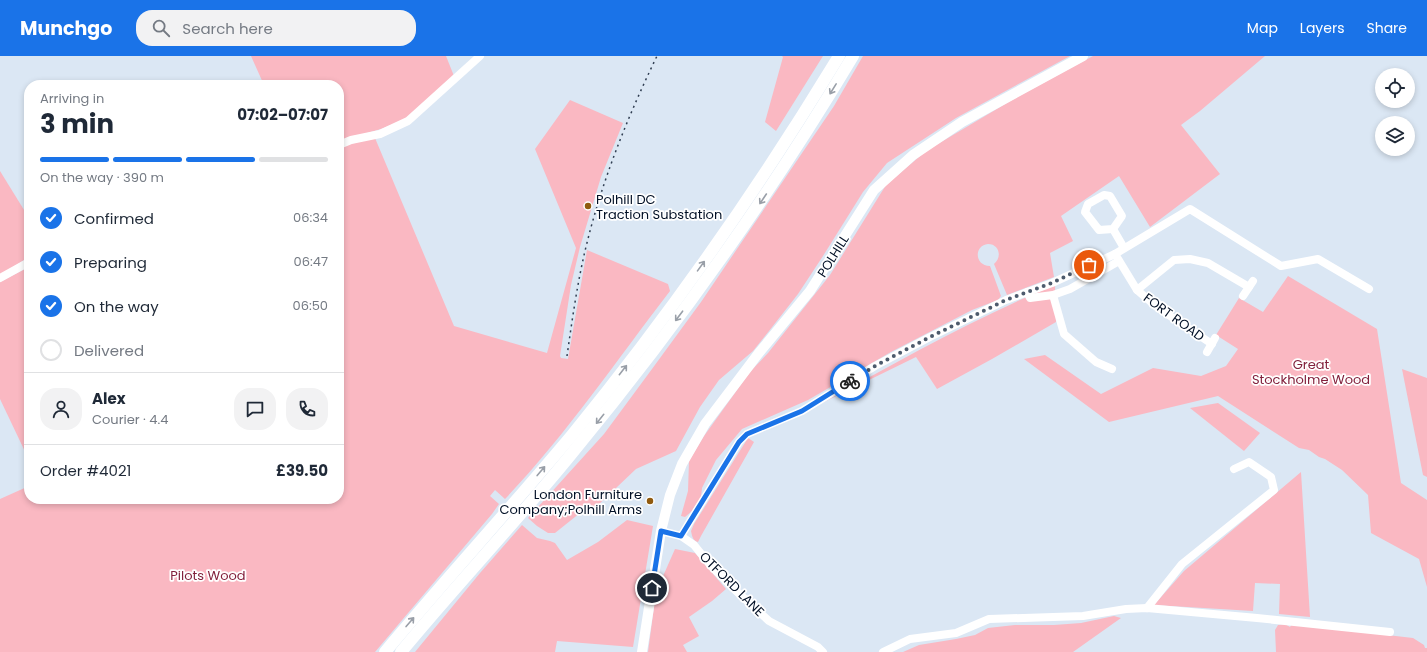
<!DOCTYPE html>
<html lang="en">
<head>
<meta charset="utf-8">
<style>
  body { margin:0; font-family:Poppins,sans-serif; background:#f2f2f3; color:#1f2937; height:100vh; display:flex; flex-direction:column; font-size:15px; white-space:nowrap }
  * { box-sizing:border-box; margin:0 }
  p { font-size:13px; color:#747a83 }
  .icon { flex:none; width:22px; height:22px; fill:none; stroke:currentColor; stroke-width:2; stroke-linecap:round; stroke-linejoin:round }
  .map { position:relative; flex:1; overflow:hidden }
  .panel { position:absolute; left:24px; top:24px; width:320px; height:424px; display:flex; flex-direction:column; background:#fff; border-radius:16px; box-shadow:0 2px 6px #0003 }
  .panel>* { flex:none }
  .tools { position:absolute; left:1375px; top:12px; display:grid; gap:8px }
  .tools a { display:grid; place-items:center; width:40px; height:40px; border-radius:50%; background:#fff; box-shadow:0 2px 6px #0003; font-size:20px }
  .pin { position:absolute; display:grid; place-items:center; width:34px; height:34px; color:#fff; margin:-17px; border:2px solid #fff; border-radius:50%; box-shadow:0 1px 4px #0007 }
  .courier { position:absolute; display:grid; place-items:center; width:40px; height:40px; margin:-20px; border:3px solid #1a73e8; border-radius:50%; background:#fff; color:#222; box-shadow:0 1px 5px #0007 }
  .summary em { font-style:normal; font-weight:700 }
  .summary div { display:flex; flex-direction:column-reverse }
  .summary { display:flex; align-items:center; justify-content:space-between; height:68px; padding:0 16px }
  h1 { font-size:26px; font-weight:700; line-height:30px }
  .bar { display:grid; grid-template-columns:repeat(4,1fr); gap:6px 4px; align-content:center; height:48px; padding:0 16px }
  .bar i { height:5px; border-radius:3px; background:#e0e1e3 }
  .bar .on { background:#1a73e8 }
  .bar p { grid-column:span 4 }
  .line { display:flex; align-items:center; gap:10px; padding:0 16px; border-top:1px solid #e0e1e3 }
  .line div { flex:1 }
  .round { display:grid; place-items:center; flex:none; width:42px; height:42px; border-radius:16px; background:#f2f2f3 }
  ol { padding:0 16px; list-style:none }
  li { display:flex; align-items:center; gap:12px; height:44px }
  li p { margin-inline-start:auto }
  li .icon { padding:4px; border-radius:50%; background:#1a73e8; color:#fff; stroke-width:4 }
  li:last-child { color:#747a83 }
  li i { width:22px; height:22px; border:2px solid #e0e1e3; border-radius:50% }
  header { display:flex; align-items:center; gap:24px; box-sizing:border-box; height:56px; padding:0 20px; background:#1a73e8; color:#fff }
  header strong { font-size:19px }
  nav { display:flex; gap:22px; margin-inline-start:auto; font-size:14px }
  .search { width:280px; height:36px; background:#f2f2f3; display:flex; align-items:center; gap:10px; box-sizing:border-box; padding:0 14px; border-radius:16px; color:#747a83; font-size:15px }
  .map>svg:first-child { display:block }
</style>
</head>
<body>
<header>
<strong>Munchgo</strong>
<div class="search"><svg class="icon" aria-label="search" viewBox="0 0 24 24"><circle cx="10" cy="10" r="6"/><path d="M15 15l6 6"/></svg>Search here</div>
<nav><a>Map</a><a>Layers</a><a>Share</a></nav>
</header>
<div class="map">
<svg width="1427" height="596" viewBox="0 0 1427 596">
  <rect width="100%" height="100%" fill="#dbe7f4"/>
  <g fill="#fab8c2">
    <polygon points="251,0 446,0 454,20 406,63 381,73 339,85 339,29 264,29"/>
    <polygon points="782,0 823,0 776,75 765,66 783,1"/>
    <polygon points="863,0 1070,0 956,62 887,107 863,136 823,200 798,238 769,275 753,295 719,324 700,351 676,395 636,413 596,451 580,457 555,477 548,477 537,470 528,462 604,378 652,313 701,246 834,50"/>
    <path d="M1093 0H1265L1200 55 1181 69 1220 118 1150 171 1119 120 1061 160 1073 185 1050 197 1054 221 1007 239 994 208C1002 202 1000 188 988 188 974 189 974 210 990 210L1001 240 998 244 972 254 891 296 808 344 742 373 716 404 702 432 701 441 692 455 685 461 681 460 688 435 689 405 704 380 750 316 768 297 830 219 886 129 926 95 1012 44Z"/>
    <path d="M570 44 623 67 601 121 580 191 571 229 560 300 561 302 568 303 587 194 668 228 670 235C616 305 566 379 505 443L495 434 490 440 499 448 492 458 375 596H0V443L29 430V443H339V93L350 88 375 82 454 270 547 297 576 192 535 93Z"/>
    <polygon points="0,115 29,162 29,201 0,219"/>
    <polygon points="29,211 29,404 0,343 0,226"/>
    <polygon points="1288,220 1377,273 1401,427 1427,444 1427,531 1419,503 1371,477 1368,439 1342,414 1325,403 1319,401 1309,394 1299,392 1218,340 1109,366 1024,303 1045,299 1101,338 1153,312 1201,320 1226,310 1238,293 1216,279 1239,242 1263,256"/>
    <path d="M1055 229 1056 266 992 303 937 333 916 301 822 347C899 305 974 262 1055 229Z"/>
    <polygon points="1402,313 1427,322 1427,421 1423,419"/>
    <polygon points="1218,347 1260,377 1244,395 1190,352"/>
    <path d="M748 382 754 386 701 480 698 486C693 485 692 480 691 475L694 468Z"/>
    <polygon points="1301,416 1310,561 1279,558 1280,528 1255,527 1253,555 1154,549 1184,515"/>
    <polygon points="627,464 653,470 633,591 557,585 555,596 415,596 480,517 522,469 537,482 550,485 555,487 567,504 598,486"/>
    <polygon points="675,493 695,497 726,533 712,545 689,561 699,580 683,589 687,596 648,596 656,536"/>
    <polygon points="1114,560 1121,562 1073,596 903,596 919,589 956,583 975,579 988,572 1015,569 1054,569 1081,567"/>
    <polygon points="1285,568 1290,571 1292,568 1413,582 1424,589 1425,592 1427,592 1427,596 1276,596 1275,574 1278,569"/>
  </g>
  <g fill="none" stroke-linecap="round" stroke-linejoin="round">
    <g stroke="#fff" stroke-width="8">
      <polyline points="339,89 351,84 380,78 408,65 480,0"/>
      <polygon points="1104,139 1110,140 1122,160 1113,173 1099,174 1085,156 1088,148"/>
      <polyline points="1113,173 1124,192"/>
      <polyline points="1115,198 1137,234 1158,252 1212,288"/>
      <polyline points="0,222 29,206"/>
      <polyline points="1137,234 1174,204 1190,203 1208,207 1249,231"/>
      <polyline points="1027,236 1030,242 1053,239 1070,233 1119,205"/>
      <polyline points="1053,239 1064,278 1096,306 1112,313"/>
      <polyline points="1243,240 1253,225"/>
      <polyline points="1207,296 1215,282"/>
      <polyline points="661,475 681,480 694,489 711,510 735,534 769,565 818,591 823,596"/>
      <polyline points="681,480 739,386 747,378 802,355 875,310 930,281 1006,244 1052,227 1115,198 1190,153 1281,210 1318,203 1369,233"/>
      <polyline points="1147,552 1182,508 1274,434 1271,421 1249,406 1234,413"/>
      <polyline points="883,596 910,583 956,577 989,563 1083,560 1126,553 1147,552 1257,562 1390,576"/>
    </g>
    <polyline stroke="#fff" stroke-width="10" points="642,596 661,475 670,439 682,408 705,368 758,298 810,235 874,134 913,99 962,66 1083,0"/>
    <g stroke="#fff" stroke-width="12">
      <path d="M385 596C446 523 511 452 572 379 670 259 759 132 839 0"/>
      <path d="M401 596C457 528 518 464 573 396 676 271 770 139 853 0"/>
    </g>
    <path stroke="#2f3d51" stroke-width="1.5" stroke-dasharray="2 4" stroke-linecap="butt" d="M567 300C572 265 577 229 585 195 601 127 627 62 657 0"/>
  </g>
  <defs><path id="oneway-shaft" d="M-6 0H5M1.5-3L5.5 0L1.5 3" fill="none" stroke-width="1.6" stroke-linecap="round" stroke-linejoin="round"/></defs>
  <g stroke="#999fa8">
    <use href="#oneway-shaft" transform="translate(833 33) rotate(122)"/>
    <use href="#oneway-shaft" transform="translate(763 143) rotate(124)"/>
    <use href="#oneway-shaft" transform="translate(701 210) rotate(-54)"/>
    <use href="#oneway-shaft" transform="translate(679 260) rotate(127)"/>
    <use href="#oneway-shaft" transform="translate(623 314) rotate(-52)"/>
    <use href="#oneway-shaft" transform="translate(600 363) rotate(129)"/>
    <use href="#oneway-shaft" transform="translate(541 415) rotate(-50)"/>
    <use href="#oneway-shaft" transform="translate(410 566) rotate(-49)"/>
  </g>
  <g fill="none" stroke-linecap="round" stroke-linejoin="round">
    <polyline stroke="#4d5b6d" stroke-width="4" stroke-dasharray="0 7.2" points="850,325 875,310 930,281 1006,244 1052,227 1089,209"/>
    <polyline stroke="#1a73e8" stroke-width="5" points="652,532 661,475 681,480 739,386 747,378 802,355 850,325"/>
  </g>
  <g fill="#905a0e" stroke="#fff" stroke-width="1.5">
    <circle cx="588" cy="150" r="4"/>
    <circle cx="650" cy="445" r="4"/>
  </g>
  <g text-anchor="middle" dominant-baseline="central" stroke-width="3.5" stroke-linejoin="round" paint-order="stroke">
    <g font-size="13" fill="#000f25" stroke="#fff" text-anchor="start">
      <text x="596" y="143">Polhill DC<tspan x="596" dy="15">Traction Substation</tspan></text>
      <text x="642" y="438" text-anchor="end">London Furniture<tspan x="642" dy="15">Company;Polhill Arms</tspan></text>
    </g>
    <g font-size="13" fill="#000f25" stroke="#fff">
      <text transform="translate(833 200) rotate(-58)">POLHILL</text>
      <text transform="translate(1174 261) rotate(36)">FORT ROAD</text>
      <text transform="translate(732 528) rotate(45)">OTFORD LANE</text>
    </g>
    <g font-size="13" fill="#82203c" stroke="#fff">
      <text x="1311" y="308">Great<tspan x="1311" dy="15">Stockholme Wood</tspan></text>
      <text x="208" y="519">Pilots Wood</text>
    </g>
  </g>
</svg>
<div class="tools">
<a><svg class="icon" aria-label="locate" viewBox="0 0 24 24"><circle cx="12" cy="12" r="6"/><path d="M12 2v4M12 18v4M2 12h4M18 12h4"/></svg></a>
<a><svg class="icon" aria-label="layers" viewBox="0 0 24 24"><path d="M12 4l9 5-9 5-9-5zM3 14l9 5 9-5"/></svg></a>
</div>
<div class="pin" style="left:1089px;top:209px;background:#ea580c"><svg class="icon" aria-label="bag" viewBox="0 0 24 24"><path d="M5 8h14l-1 12H6zM9 8a3 3 0 0 1 6 0"/></svg></div>
<div class="pin" style="left:652px;top:532px;background:#1f2937"><svg class="icon" aria-label="home" viewBox="0 0 24 24"><path d="M3 11l9-7 9 7M6 9v11h12V9"/></svg></div>
<div class="courier" style="left:850px;top:325px"><svg class="icon" aria-label="bike" viewBox="0 0 24 24"><circle cx="6" cy="16" r="4"/><circle cx="18" cy="16" r="4"/><path d="M6 16l4-8h5l3 8M10 8l3 8H6M13 5h3"/></svg></div>
<section class="panel">
<div class="summary"><div><h1>3 min</h1><p>Arriving in</p></div><em>07:02–07:07</em></div>
<div class="bar"><i class="on"></i><i class="on"></i><i class="on"></i><i></i><p>On the way · 390 m</p></div>
<ol>
<li><svg class="icon" aria-label="check" viewBox="0 0 24 24"><path d="M5 12l5 5 9-10"/></svg>Confirmed<p>06:34</p></li>
<li><svg class="icon" aria-label="check" viewBox="0 0 24 24"><path d="M5 12l5 5 9-10"/></svg>Preparing<p>06:47</p></li>
<li><svg class="icon" aria-label="check" viewBox="0 0 24 24"><path d="M5 12l5 5 9-10"/></svg>On the way<p>06:50</p></li>
<li><i></i>Delivered</li>
</ol>
<div class="line" style="height:72px"><a class="round"><svg class="icon" aria-label="person" viewBox="0 0 24 24"><circle cx="12" cy="8" r="4"/><path d="M4 21q1-7 8-7t8 7"/></svg></a><div><b>Alex</b><p>Courier · 4.4</p></div><a class="round"><svg class="icon" aria-label="chat" viewBox="0 0 24 24"><path d="M4 5h16v11H9l-5 4z"/></svg></a><a class="round"><svg class="icon" aria-label="phone" viewBox="0 0 24 24"><path d="M5 4h4l2 5-3 2q2 4 5 5l2-3 5 2v4C11 20 4 13 5 4z"/></svg></a></div>
<div class="line" style="height:52px"><div>Order #4021</div><b>£39.50</b></div>
</section>
</div>
</body>
</html>
